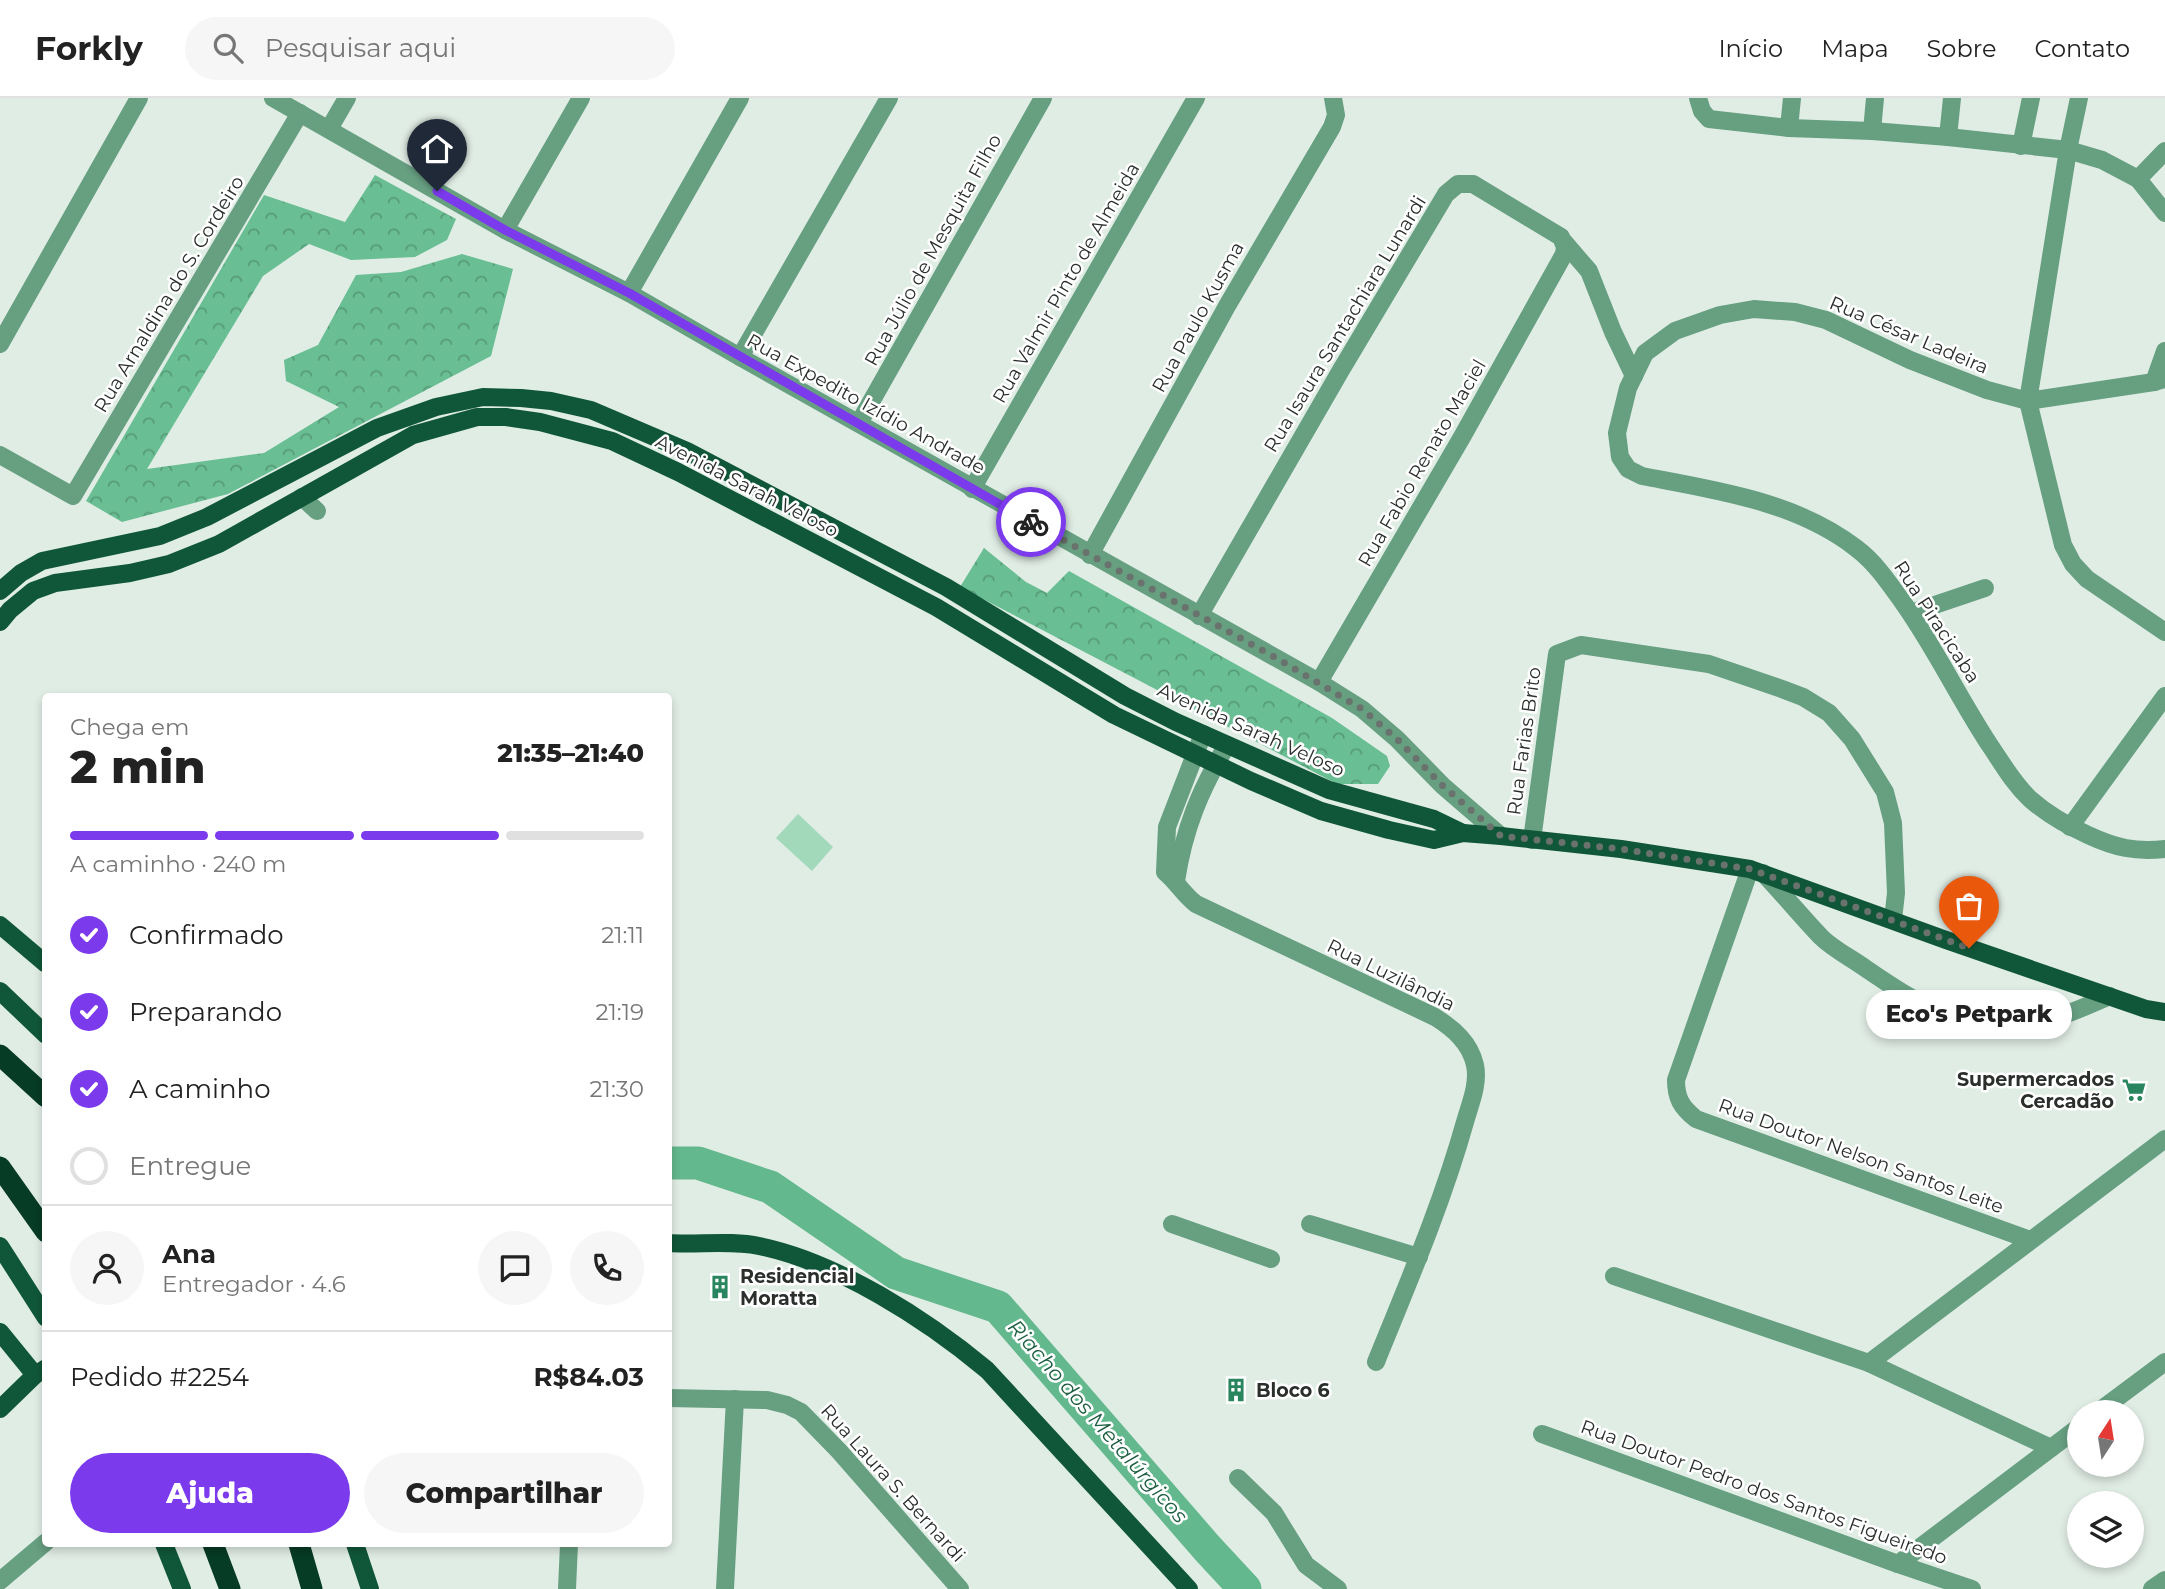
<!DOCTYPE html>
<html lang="pt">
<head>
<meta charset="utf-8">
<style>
  body { margin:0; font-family:Montserrat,sans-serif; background:#f6f6f6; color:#222; height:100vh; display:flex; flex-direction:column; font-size:26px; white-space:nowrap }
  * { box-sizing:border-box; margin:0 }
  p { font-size:23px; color:#767676 }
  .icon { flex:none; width:38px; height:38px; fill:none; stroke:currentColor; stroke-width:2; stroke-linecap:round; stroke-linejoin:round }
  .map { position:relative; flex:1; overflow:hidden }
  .drawer { position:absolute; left:42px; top:595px; width:630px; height:854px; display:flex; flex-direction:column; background:#fff; border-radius:7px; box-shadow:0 4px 10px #0003 }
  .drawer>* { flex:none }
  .needle { width:46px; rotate:12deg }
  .tools { position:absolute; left:2067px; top:1302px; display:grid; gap:14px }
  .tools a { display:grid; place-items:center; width:77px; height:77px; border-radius:50%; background:#fff; box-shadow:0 4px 10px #0003; font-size:35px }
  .pin { position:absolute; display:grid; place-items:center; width:60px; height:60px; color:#fff; margin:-72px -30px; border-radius:50% 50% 50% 0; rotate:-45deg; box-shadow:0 0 7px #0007 }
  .pin .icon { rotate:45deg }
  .courier { position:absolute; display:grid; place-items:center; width:70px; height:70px; margin:-35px; border:5px solid #7c3aed; border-radius:50%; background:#fff; color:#222; box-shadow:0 2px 9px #0007 }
  .bubble { position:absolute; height:49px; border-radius:24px; background:#fff; box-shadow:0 4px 10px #0003; font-size:23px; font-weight:800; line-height:49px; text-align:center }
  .headline em { font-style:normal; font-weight:800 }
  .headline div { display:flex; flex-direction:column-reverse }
  .headline { display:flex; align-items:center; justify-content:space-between; height:119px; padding:0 28px }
  h1 { font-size:46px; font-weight:800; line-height:52px }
  .bar { display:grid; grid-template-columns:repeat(4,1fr); gap:10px 7px; align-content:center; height:84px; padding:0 28px }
  .bar i { height:9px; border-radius:5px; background:#e0e0e0 }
  .bar .active { background:#7c3aed }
  .bar p { grid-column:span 4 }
  .line { display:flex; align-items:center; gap:18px; padding:0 28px; border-top:2px solid #e0e0e0 }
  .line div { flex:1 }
  .round { display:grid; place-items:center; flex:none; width:74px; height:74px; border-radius:37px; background:#f6f6f6 }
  ol { padding:0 28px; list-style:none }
  li { display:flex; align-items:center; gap:21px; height:77px }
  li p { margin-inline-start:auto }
  li .icon { padding:7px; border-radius:50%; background:#7c3aed; color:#fff; stroke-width:4 }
  li:last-child { color:#767676 }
  li i { width:38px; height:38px; border:4px solid #e0e0e0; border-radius:50% }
  .cta { display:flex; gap:14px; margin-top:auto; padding:14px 28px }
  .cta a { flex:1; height:80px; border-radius:42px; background:#7c3aed; color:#fff; font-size:28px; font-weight:800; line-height:80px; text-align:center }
  .cta a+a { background:#f6f6f6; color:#222 }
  header { display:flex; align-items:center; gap:42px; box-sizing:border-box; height:98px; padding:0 35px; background:#fff; border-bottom:2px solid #e0e0e0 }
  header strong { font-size:33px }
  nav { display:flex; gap:38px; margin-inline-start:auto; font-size:24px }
  .search { width:490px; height:63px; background:#f6f6f6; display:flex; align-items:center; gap:18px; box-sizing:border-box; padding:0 24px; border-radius:38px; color:#767676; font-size:26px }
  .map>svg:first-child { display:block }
</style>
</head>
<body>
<header>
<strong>Forkly</strong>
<div class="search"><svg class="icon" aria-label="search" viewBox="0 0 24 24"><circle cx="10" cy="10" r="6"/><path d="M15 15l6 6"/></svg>Pesquisar aqui</div>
<nav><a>Início</a><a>Mapa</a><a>Sobre</a><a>Contato</a></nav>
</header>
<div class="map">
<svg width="2165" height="1491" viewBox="0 0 2165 1491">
  <defs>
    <pattern id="forest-crowns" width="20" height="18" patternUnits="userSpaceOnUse" patternTransform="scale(1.75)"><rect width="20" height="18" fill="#69be93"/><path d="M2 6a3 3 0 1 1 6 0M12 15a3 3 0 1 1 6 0" fill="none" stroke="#579b78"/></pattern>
  </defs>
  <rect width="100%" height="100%" fill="#e0ede5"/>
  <g fill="url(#forest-crowns)">
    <polygon points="375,77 456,121 447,142 415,159 351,162 309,146 263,178 147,371 264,355 339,309 286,283 284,262 318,247 356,177 401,174 462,156 513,171 491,258 228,396 122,424 86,403 264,97 345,124"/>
    <polygon points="984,450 1026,484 1047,495 1069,473 1332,620 1387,658 1390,668 1378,686 1337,686 960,489"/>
  </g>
  <polygon fill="#a1d9ba" points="798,716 833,749 812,773 776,740"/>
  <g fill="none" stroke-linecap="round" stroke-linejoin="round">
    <polyline stroke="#63b88d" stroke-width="33" points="668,1065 698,1065 770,1089 896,1175 998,1209 1207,1450 1245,1491"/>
    <g stroke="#679f81" stroke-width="18">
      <polyline points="273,0 505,132 629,195 740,259 1319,584 1362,611 1397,641 1443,688 1501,738"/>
      <polyline points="1698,0 1702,13 1709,21 1789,30 1872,33 1948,39 2068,52 2102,62 2138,81 2165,115"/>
      <polyline points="2079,0 2068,52 2028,303 2063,447 2073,466 2087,481 2165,534"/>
      <polyline points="1789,30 1792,0"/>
      <polyline points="329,31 347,0"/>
      <polyline points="1872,33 1875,0"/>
      <polyline points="1948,39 1952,0"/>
      <polyline points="2021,48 2031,0"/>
      <polyline points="2138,81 2165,53"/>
      <polyline points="505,132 581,0"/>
      <polyline points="1564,144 1589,173 1613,234 1634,278"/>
      <polyline points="629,195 740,0"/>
      <polyline points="0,246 139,0"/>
      <polyline points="740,259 889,0"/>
      <path d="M2165 281 2154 284 2028 303 1987 292 1910 262 1826 222 1795 214 1754 211 1720 217 1675 233 1645 255 1628 290 1617 335 1620 359 1628 371 1642 378C1715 392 1795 403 1856 450 1876 465 1889 485 1904 506 1935 550 1959 600 1989 646 2002 665 2013 685 2030 701 2047 716 2068 728 2088 737 2116 750 2135 754 2165 751"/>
      <polyline points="2154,284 2165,253"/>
      <polyline points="859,325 1043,0"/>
      <polyline points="0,357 73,398 300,15"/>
      <polyline points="972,391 1196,0"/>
      <polyline points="302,399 317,413"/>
      <polyline points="1090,457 1227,208 1332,29 1336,17 1333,0"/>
      <polyline points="1911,515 1985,490"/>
      <polyline points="1199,518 1341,272 1446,96 1458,86 1473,86 1561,139 1565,149 1564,156 1462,339 1319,584"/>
      <path d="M1203 636 1167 729 1165 774C1177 784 1183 796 1196 806L1435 919C1454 931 1470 945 1475 967 1479 986 1470 1006 1465 1024 1442 1106 1408 1185 1376 1264"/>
      <polyline points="2070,729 2165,598"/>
      <polyline points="1532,742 1557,556 1581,547 1709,566 1782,591 1803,599 1829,615 1852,641 1885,694 1893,725 1896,795 1893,822"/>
      <path d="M1750 771 1676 982C1676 1000 1681 1009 1696 1021L2030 1142"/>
      <path d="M1763 775C1783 796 1801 818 1821 839 1833 851 1851 860 1865 870 1922 909 1961 933 2034 924 2060 921 2086 908 2110 898"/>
      <path d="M1176 783C1184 731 1200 692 1227 647"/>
      <polyline points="1172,1126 1271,1161"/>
      <polyline points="1310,1126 1419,1159"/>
      <polyline points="1614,1178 1869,1265 2051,1350"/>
      <polyline points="1869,1265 2165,1041"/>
      <polyline points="668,1300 767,1302 787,1307 801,1314 839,1353 960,1491"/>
      <polyline points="2098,1314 2165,1264"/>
      <polyline points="1542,1336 1898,1466 1972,1491"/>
      <polyline points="1238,1380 1274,1415 1306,1467 1338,1491"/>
      <polyline points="1898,1466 2079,1329"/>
      <polyline points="0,1483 46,1444"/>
      <polyline points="567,1491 569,1446"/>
      <polyline points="725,1491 735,1301"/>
      <polyline points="2152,1491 2165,1482"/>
    </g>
    <g stroke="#105739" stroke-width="18">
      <polyline points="0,493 21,475 42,463 160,438 207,419 377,330 436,309 483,299 521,300 551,303 591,312 687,353 946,489 1125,598 1176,624 1329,692 1434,721 1463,735"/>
      <polyline points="0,524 10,512 33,493 55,485 130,475 169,466 219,446 413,337 477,319 506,319 540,324 612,343 678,374 936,509 1114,617 1251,683 1321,713 1389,732 1434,742 1463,735 1501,738 1621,751 1750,771 1946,842 2146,911 2165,914"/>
      <polyline points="0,827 46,866"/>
      <polyline points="0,893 46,937"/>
      <path d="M668 1145C697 1147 732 1142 759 1148 837 1164 926 1221 987 1272L1189 1491"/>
      <polyline points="0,1148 46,1220"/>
      <polyline points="0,1234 35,1277"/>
      <polyline points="0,1311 35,1277 46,1270"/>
      <polyline points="164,1446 182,1491"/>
      <polyline points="355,1446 370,1491"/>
    </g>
    <g stroke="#063b25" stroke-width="21">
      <polyline points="0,957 46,999"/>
      <polyline points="0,1069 46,1134"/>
      <polyline points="213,1446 230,1491"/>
      <polyline points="299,1446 312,1491"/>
    </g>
  </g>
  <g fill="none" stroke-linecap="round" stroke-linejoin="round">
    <polyline stroke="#6a726d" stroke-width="7" stroke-dasharray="0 12.6" points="1031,424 1278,561 1362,611 1397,641 1443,688 1501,738 1621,751 1750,771 1969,850"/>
    <polyline stroke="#7c3aed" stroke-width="9" points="437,93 505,132 629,195 1031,424"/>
  </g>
  <defs>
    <g id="supermarket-bare" transform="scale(1.89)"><path d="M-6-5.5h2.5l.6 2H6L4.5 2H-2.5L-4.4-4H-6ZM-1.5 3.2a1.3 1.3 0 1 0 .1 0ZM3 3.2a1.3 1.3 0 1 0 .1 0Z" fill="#28855d" stroke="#fff" stroke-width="2.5" paint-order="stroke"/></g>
    <g id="building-bare" transform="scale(1.89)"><path d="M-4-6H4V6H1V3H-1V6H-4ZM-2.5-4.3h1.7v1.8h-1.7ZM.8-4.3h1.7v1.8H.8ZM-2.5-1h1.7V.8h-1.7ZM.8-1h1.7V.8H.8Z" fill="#28855d" stroke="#fff" stroke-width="2.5" paint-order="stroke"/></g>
  </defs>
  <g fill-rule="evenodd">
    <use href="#supermarket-bare" x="2134" y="992"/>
    <use href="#building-bare" x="720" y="1189"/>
    <use href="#building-bare" x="1236" y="1292"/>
  </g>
  <g text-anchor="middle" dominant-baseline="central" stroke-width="5" stroke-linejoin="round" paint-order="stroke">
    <g font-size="19" fill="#2a2f2c" stroke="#fff">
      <text transform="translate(933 152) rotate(-61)">Rua Júlio de Mesquita Filho</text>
      <text transform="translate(1066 185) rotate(-60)">Rua Valmir Pinto de Almeida</text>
      <text transform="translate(169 196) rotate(-59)">Rua Arnaldina do S. Cordeiro</text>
      <text transform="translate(1198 219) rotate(-61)">Rua Paulo Kusma</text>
      <text transform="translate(1345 226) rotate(-59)">Rua Isaura Santachiara Lunardi</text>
      <text transform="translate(1909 237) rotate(23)">Rua César Ladeira</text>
      <text transform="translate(866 306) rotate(29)">Rua Expedito Izídio Andrade</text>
      <text transform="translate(1422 365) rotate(-60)">Rua Fabio Renato Maciel</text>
      <text transform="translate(747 388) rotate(27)">Avenida Sarah Veloso</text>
      <text transform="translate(1937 524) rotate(57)">Rua Piracicaba</text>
      <text transform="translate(1251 632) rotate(24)">Avenida Sarah Veloso</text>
      <text transform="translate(1524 643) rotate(-82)">Rua Farias Brito</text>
      <text transform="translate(1391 877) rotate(26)">Rua Luzilândia</text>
      <text transform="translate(1861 1058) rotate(20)">Rua Doutor Nelson Santos Leite</text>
      <text transform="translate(893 1385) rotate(48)">Rua Laura S. Bernardi</text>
      <text transform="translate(1764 1394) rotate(20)">Rua Doutor Pedro dos Santos Figueiredo</text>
    </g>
    <g font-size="19" font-weight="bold" fill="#2a2f2c" stroke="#fff" text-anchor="start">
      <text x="2114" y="981" text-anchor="end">Supermercados<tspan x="2114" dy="22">Cercadão</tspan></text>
      <text x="740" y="1178">Residencial<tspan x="740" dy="22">Moratta</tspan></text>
      <text x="1256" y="1292">Bloco 6</text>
    </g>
    <g font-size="21" font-style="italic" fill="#1e5e41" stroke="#fff">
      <text transform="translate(1098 1323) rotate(49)">Riacho dos Metalúrgicos</text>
    </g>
  </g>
</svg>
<div class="tools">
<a><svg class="needle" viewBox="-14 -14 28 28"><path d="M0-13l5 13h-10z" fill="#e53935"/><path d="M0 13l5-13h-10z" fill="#767676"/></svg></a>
<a><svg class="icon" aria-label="layers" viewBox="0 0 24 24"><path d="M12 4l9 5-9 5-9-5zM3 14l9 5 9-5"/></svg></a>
</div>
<div class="pin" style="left:1969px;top:850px;background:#ea580c"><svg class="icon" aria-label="bag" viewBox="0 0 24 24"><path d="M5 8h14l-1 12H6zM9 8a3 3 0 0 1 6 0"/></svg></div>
<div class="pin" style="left:437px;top:93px;background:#1f2937"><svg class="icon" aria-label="home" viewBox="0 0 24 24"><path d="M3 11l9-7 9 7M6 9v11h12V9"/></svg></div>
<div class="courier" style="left:1031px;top:424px"><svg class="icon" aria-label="bike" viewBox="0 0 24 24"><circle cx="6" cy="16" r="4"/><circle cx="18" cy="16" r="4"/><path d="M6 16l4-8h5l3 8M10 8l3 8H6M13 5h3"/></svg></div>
<div class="bubble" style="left:1866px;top:892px;width:206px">Eco's Petpark</div>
<section class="drawer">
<div class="headline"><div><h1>2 min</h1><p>Chega em</p></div><em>21:35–21:40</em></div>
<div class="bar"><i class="active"></i><i class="active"></i><i class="active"></i><i></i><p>A caminho · 240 m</p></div>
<ol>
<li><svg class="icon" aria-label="check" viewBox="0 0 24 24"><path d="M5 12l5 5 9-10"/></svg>Confirmado<p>21:11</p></li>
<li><svg class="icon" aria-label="check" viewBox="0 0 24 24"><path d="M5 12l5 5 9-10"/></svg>Preparando<p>21:19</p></li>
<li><svg class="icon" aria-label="check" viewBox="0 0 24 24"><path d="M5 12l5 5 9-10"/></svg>A caminho<p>21:30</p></li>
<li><i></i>Entregue</li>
</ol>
<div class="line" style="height:126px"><a class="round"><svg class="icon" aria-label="person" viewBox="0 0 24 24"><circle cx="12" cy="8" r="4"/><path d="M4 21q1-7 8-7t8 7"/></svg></a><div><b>Ana</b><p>Entregador · 4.6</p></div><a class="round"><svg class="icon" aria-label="chat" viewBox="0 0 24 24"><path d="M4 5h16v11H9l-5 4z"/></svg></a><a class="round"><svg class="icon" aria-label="phone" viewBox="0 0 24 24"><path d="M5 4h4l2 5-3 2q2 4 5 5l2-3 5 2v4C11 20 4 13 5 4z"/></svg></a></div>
<div class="line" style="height:91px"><div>Pedido #2254</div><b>R$84.03</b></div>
<div class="cta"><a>Ajuda</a><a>Compartilhar</a></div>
</section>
</div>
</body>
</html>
